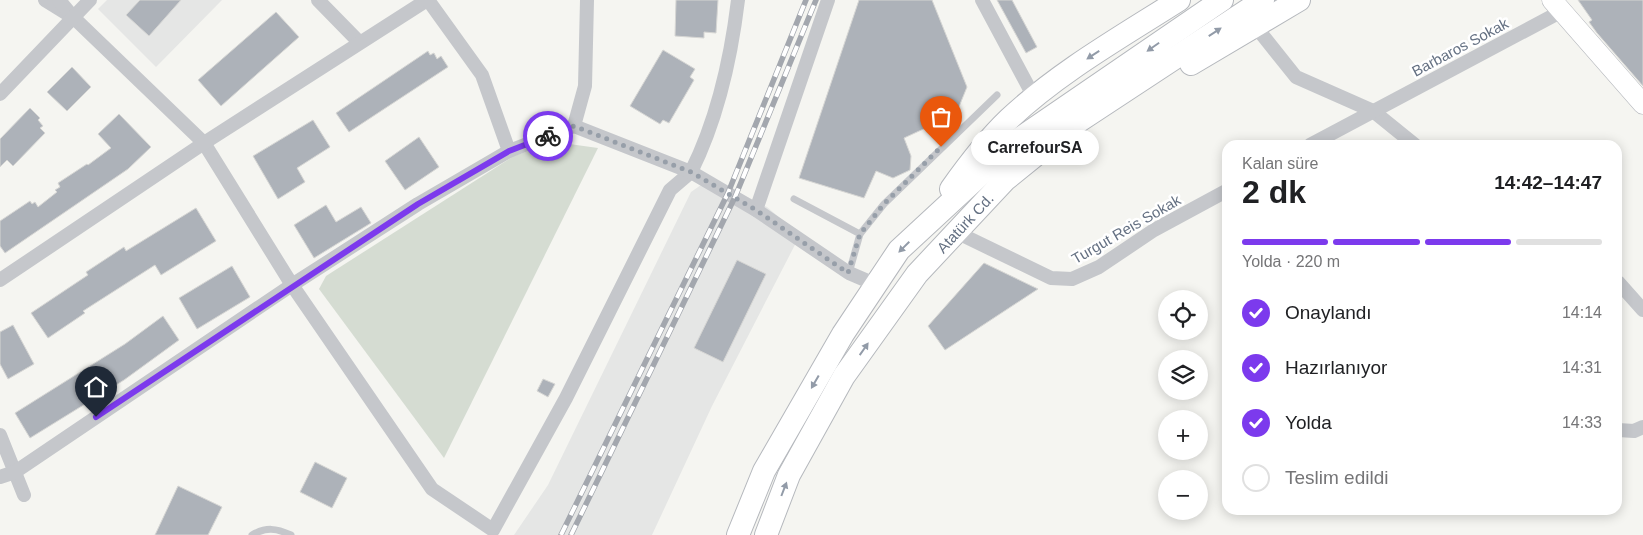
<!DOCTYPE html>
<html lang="tr">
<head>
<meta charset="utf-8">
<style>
  body { margin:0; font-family:Arial,sans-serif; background:#f6f6f6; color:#202124; height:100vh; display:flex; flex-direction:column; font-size:19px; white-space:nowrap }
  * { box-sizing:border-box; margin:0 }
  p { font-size:16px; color:#757577 }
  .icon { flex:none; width:28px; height:28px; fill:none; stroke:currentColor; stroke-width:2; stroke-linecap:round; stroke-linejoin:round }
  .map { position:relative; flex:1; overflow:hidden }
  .panel { position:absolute; left:1222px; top:140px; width:400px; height:375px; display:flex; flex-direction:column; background:#fff; border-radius:15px; box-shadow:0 2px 12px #0003 }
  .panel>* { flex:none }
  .fabs { position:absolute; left:1158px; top:290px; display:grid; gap:10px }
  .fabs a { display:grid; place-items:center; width:50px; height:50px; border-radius:50%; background:#fff; box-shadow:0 2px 12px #0003; font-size:25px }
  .pin { position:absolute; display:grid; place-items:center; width:42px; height:42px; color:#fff; margin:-51px -21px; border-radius:50% 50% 50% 0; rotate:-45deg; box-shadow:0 0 5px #0007 }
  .pin .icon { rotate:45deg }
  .courier { position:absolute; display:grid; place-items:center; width:50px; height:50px; margin:-25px; border:4px solid #7c3aed; border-radius:50%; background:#fff; color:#222; box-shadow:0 1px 6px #0007 }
  .bubble { position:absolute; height:35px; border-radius:18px; background:#fff; box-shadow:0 2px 12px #0003; font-size:16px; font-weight:600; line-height:35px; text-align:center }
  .head em { font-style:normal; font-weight:600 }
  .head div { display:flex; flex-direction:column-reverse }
  .head { display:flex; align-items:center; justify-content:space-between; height:85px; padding:0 20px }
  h1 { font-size:32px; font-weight:600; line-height:38px }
  .bar { display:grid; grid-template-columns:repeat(4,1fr); gap:8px 5px; align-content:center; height:60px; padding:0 20px }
  .bar i { height:6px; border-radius:4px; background:#e0e0e0 }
  .bar .on { background:#7c3aed }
  .bar p { grid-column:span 4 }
  ol { padding:0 20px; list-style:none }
  li { display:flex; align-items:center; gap:15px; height:55px }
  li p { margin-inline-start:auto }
  li .icon { padding:5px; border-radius:50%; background:#7c3aed; color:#fff; stroke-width:4 }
  li:last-child { color:#757577 }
  li i { width:28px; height:28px; border:2px solid #e0e0e0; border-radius:50% }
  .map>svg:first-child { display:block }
</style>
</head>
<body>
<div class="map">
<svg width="1643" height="535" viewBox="0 0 1643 535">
  <rect width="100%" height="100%" fill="#f5f5f1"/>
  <g fill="#e5e6e5">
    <polygon points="107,0 222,0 156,67 98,9"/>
    <polygon points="711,178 767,207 800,235 712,406 652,535 514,535 548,485 691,192"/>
  </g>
  <polygon fill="#d5dcd2" points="555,142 598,148 444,458 319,289 326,276 514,156"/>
  <g fill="#adb2b9" stroke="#d6d6d4">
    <polygon points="140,0 181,0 149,36 126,15"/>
    <polygon points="676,0 718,0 716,33 704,32 704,38 675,36"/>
    <polygon points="859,0 932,0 967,87 956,114 904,138 911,156 910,170 893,178 876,171 864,198 799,178"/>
    <polygon points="997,0 1012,0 1037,47 1026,53"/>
    <polygon points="1578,0 1643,0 1643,86 1597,33 1589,22 1592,20"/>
    <polygon points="276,12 299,37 221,106 198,80"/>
    <polygon points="663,50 695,69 690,77 694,80 669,123 663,120 660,124 630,106"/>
    <polygon points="428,51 430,55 434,53 437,59 441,56 448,67 349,132 336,113"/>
    <polygon points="72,67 91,87 67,111 47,92"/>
    <polygon points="30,108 40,118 38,120 43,126 40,128 45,133 13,166 7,160 0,167 0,139"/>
    <polygon points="119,114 151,147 128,169 5,253 0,246 0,221 30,201 32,204 35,202 38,207 57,192 55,190 60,187 58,183 87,164 88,165 111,148 98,134"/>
    <polygon points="313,120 330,147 297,168 305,182 278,199 253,156"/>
    <polygon points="419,137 439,167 405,190 385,161"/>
    <polygon points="326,205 336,222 361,207 371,223 314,258 294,225"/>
    <polygon points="196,208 216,241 161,275 155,265 83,311 85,313 48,338 31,313 88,275 86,272 124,247 126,251"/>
    <polygon points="737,260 766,274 723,362 694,348"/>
    <polygon points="984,263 1038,289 945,350 928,326"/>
    <polygon points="232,266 250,297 197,329 179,298"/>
    <polygon points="163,316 179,340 124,380 30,438 15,413 125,344"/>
    <polygon points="13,325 34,364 8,379 0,364 0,332"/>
    <polygon points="543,379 555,384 548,397 537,391"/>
    <polygon points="315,462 347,478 332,508 300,492"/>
    <polygon points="178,486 222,507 208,535 155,535"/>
  </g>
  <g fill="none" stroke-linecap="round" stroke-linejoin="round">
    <g stroke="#b7babf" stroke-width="21">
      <polyline id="secondary" points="1552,0 1643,104"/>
    </g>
    <g stroke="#b5b8bd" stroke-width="24">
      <g id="primary">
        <polyline points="1191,64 1299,0"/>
        <path d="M951 189C968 165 987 140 1009 119 1059 72 1121 37 1179 0"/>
        <polyline points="738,535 764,471 843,334 899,250 1019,139 1222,0"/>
        <polyline points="766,535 789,475 844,376 917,274 1005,180 1073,125 1263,0"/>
      </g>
    </g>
    <g stroke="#c5c7cb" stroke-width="7">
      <polyline points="794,199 860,234"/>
      <polyline points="849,273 860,234 884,204 997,95"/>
      <path d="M252 535C266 527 276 528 291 535"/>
    </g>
    <g stroke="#c5c7cb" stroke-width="14">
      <polyline points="45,0 66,13"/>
      <polyline points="59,0 73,17 204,143 292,285 432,489 493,530 566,398 670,190 691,172 756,210 849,273 877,285"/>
      <polyline points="318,0 359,42"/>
      <polyline points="982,0 1035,99"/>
      <polyline points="1256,27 1296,77 1373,111 1415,145"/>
      <polyline points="0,94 90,0"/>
      <polyline points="574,126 585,86 587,0"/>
      <polyline points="1310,145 1562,11"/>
      <path d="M509 151 574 126 691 172C717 120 731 58 738 0"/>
      <polyline points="756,210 828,0"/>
      <polyline points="958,233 1051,278 1072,279 1099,267 1154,230 1228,190"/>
      <polyline points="0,280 204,143 427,0"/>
      <polyline points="1618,282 1643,310"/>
      <polyline points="1618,430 1634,431 1643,427"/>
      <polyline points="0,435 24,495"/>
      <polyline points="0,477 15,472 292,285 418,204 509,151 482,75 428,0"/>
    </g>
    <use href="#secondary" stroke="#fff" stroke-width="20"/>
    <use href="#primary" stroke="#fff" stroke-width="22"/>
    <g stroke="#a3a7ae" stroke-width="5.5">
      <g id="rail">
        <polyline points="561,535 728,193 806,0"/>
        <polyline points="571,535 735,197 816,0"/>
      </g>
    </g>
    <use href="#rail" stroke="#fff" stroke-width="4" stroke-dasharray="11" stroke-linecap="butt"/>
  </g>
  <defs><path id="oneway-solid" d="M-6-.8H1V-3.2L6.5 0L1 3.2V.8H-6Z" transform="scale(1.25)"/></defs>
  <g fill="#929ba8">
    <use href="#oneway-solid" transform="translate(1215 32) rotate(-33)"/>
    <use href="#oneway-solid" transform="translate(1153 47) rotate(145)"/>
    <use href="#oneway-solid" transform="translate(1093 55) rotate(147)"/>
    <use href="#oneway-solid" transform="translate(904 247) rotate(135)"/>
    <use href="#oneway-solid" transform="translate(864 349) rotate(-55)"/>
    <use href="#oneway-solid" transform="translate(815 382) rotate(120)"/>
    <use href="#oneway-solid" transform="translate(784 489) rotate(-69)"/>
  </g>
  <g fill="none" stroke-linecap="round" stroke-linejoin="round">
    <polyline stroke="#979fa9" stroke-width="5" stroke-dasharray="0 9" points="548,136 574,126 691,172 756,210 848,273 860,234 884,204 941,147"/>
    <polyline stroke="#7c3aed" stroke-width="6" points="96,417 418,204 509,151 548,136"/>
  </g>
  <g text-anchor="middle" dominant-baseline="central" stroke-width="5" stroke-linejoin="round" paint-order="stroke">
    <g font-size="15" fill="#647082" stroke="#fff">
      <text transform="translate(1460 47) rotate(-28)">Barbaros Sokak</text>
      <text transform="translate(965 223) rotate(-47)">Atatürk Cd.</text>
      <text transform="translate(1126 229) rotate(-30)">Turgut Reis Sokak</text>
    </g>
  </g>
</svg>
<div class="fabs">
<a><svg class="icon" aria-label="locate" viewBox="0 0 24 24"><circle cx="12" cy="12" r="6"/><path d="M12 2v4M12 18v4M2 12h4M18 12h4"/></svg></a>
<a><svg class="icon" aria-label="layers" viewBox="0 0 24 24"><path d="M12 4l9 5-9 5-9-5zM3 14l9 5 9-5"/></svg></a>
<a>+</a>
<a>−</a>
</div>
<div class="pin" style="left:941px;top:147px;background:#ea580c"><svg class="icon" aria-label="bag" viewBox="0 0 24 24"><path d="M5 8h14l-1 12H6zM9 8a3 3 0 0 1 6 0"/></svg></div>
<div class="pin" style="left:96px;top:417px;background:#1f2937"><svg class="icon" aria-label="home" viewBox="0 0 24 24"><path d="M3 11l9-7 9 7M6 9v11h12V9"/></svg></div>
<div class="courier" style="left:548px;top:136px"><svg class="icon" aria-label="bike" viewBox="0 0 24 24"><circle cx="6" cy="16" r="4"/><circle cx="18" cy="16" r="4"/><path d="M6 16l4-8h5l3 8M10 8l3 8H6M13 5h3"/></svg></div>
<div class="bubble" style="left:971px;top:130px;width:128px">CarrefourSA</div>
<section class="panel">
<div class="head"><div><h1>2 dk</h1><p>Kalan süre</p></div><em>14:42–14:47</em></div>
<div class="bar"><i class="on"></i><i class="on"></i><i class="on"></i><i></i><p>Yolda · 220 m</p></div>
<ol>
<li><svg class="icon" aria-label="check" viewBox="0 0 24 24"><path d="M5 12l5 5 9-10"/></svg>Onaylandı<p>14:14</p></li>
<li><svg class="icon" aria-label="check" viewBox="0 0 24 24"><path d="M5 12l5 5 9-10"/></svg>Hazırlanıyor<p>14:31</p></li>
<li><svg class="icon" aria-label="check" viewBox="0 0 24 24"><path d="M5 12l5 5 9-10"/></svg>Yolda<p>14:33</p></li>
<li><i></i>Teslim edildi</li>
</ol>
</section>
</div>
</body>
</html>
